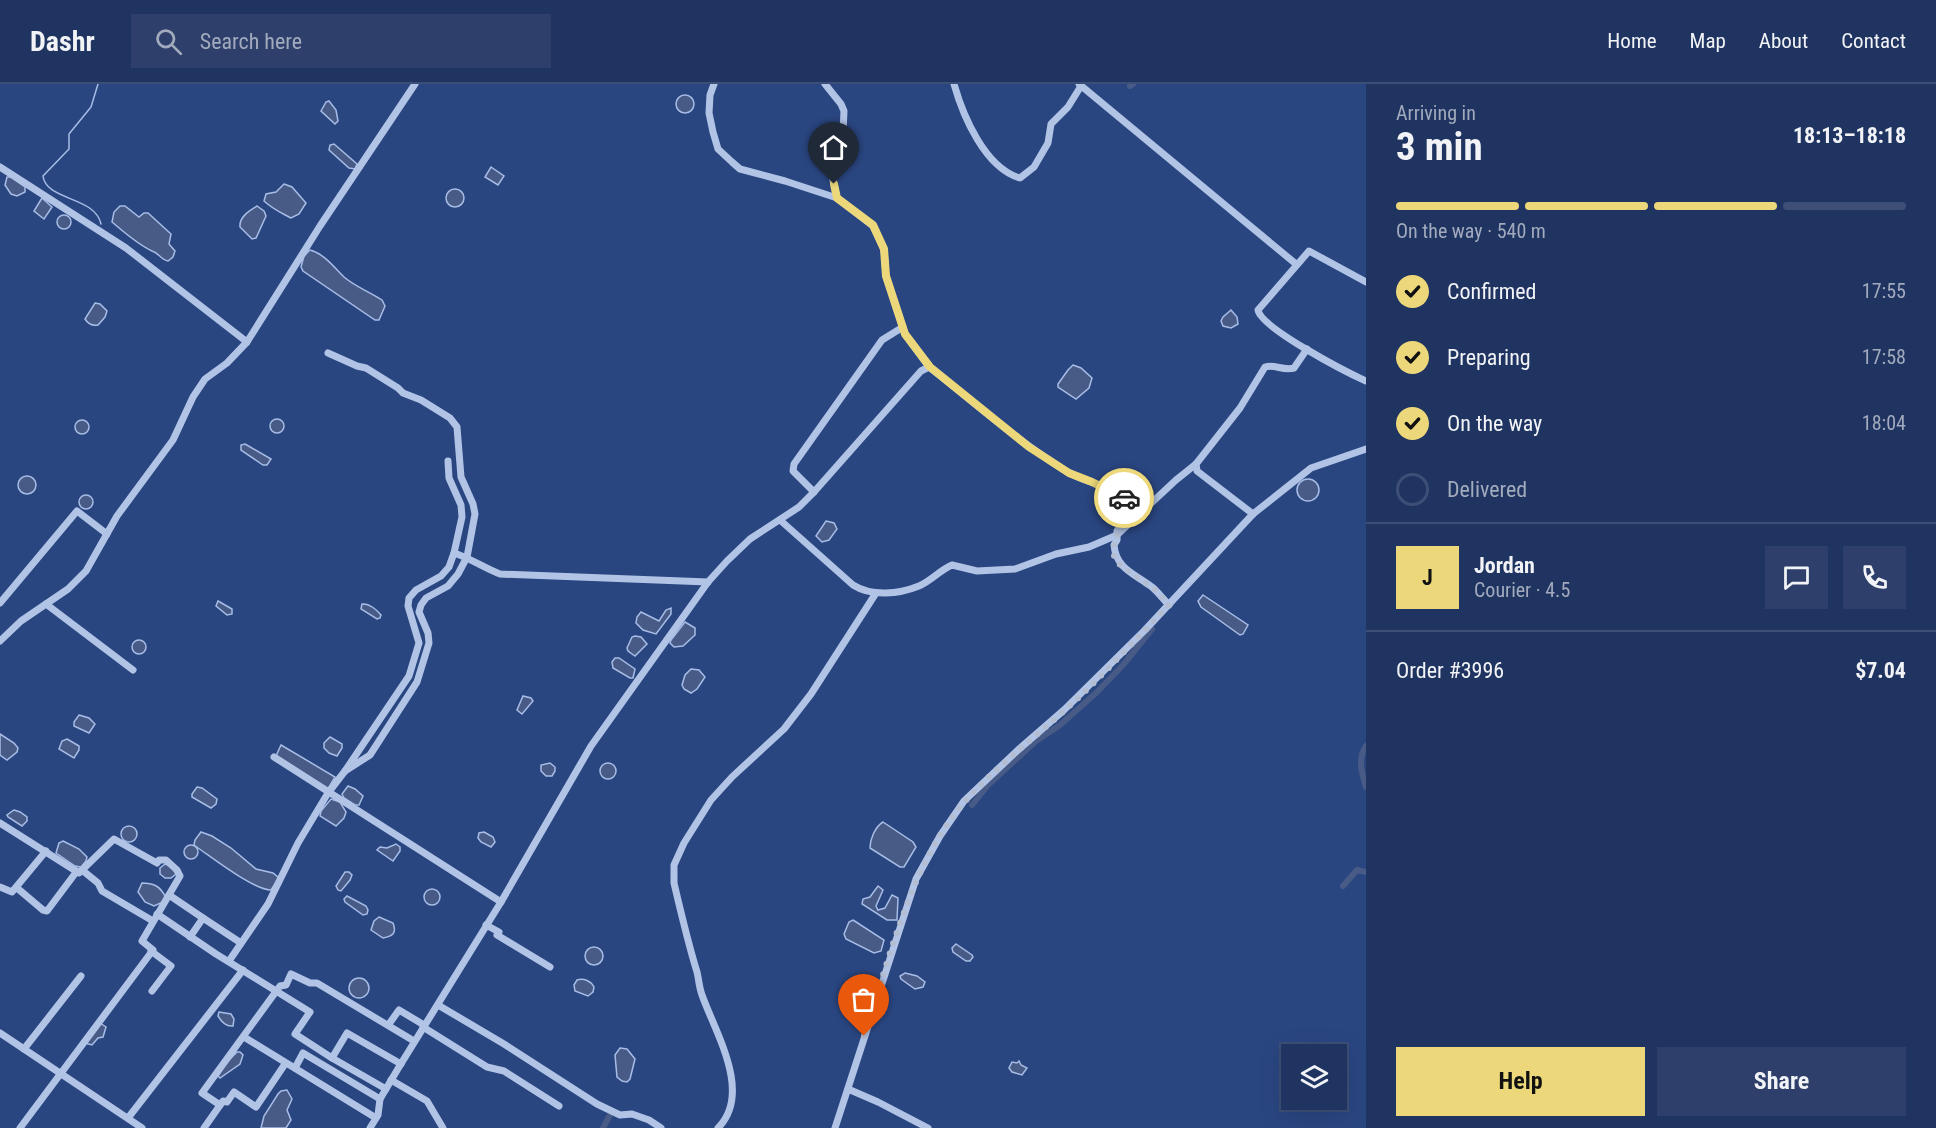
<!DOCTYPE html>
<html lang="en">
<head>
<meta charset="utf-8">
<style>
  body { margin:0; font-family:"Roboto Condensed",sans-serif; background:#2d3f6a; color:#f1f3f6; height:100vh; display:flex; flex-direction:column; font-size:22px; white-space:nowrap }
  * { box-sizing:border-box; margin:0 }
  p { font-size:20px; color:#a2aabd }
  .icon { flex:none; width:33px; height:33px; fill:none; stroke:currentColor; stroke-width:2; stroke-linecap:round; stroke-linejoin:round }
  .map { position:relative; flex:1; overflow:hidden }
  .drawer { display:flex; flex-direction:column; background:#203461; width:570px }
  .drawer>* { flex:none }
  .fabs { position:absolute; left:1281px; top:960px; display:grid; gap:12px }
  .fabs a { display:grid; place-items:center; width:66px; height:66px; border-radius:0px; background:#203461; box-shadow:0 6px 24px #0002,0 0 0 2px #3d4f76; font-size:30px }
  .pin { position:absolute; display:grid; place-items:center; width:51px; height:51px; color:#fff; margin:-62px -26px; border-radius:50% 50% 50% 0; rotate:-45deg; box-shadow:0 0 6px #0007 }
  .pin .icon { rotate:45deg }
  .courier { position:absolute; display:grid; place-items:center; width:60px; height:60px; margin:-30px; border:4px solid #ecd87a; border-radius:50%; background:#fff; color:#222; box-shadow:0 2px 8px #0007 }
  .head em { font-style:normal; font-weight:700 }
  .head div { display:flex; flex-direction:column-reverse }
  .head { display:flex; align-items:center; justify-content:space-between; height:102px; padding:0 30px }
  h1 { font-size:39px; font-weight:700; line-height:45px }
  .bar { display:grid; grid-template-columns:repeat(4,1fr); gap:9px 6px; align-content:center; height:72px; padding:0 30px }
  .bar i { height:8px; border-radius:4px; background:#3d4f76 }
  .bar .selected { background:#ecd87a }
  .bar p { grid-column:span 4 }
  .line { display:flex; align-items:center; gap:15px; padding:0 30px; border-top:2px solid #3d4f76 }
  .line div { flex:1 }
  .round { display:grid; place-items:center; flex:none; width:63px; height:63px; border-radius:0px; background:#2d3f6a }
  ol { padding:0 30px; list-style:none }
  li { display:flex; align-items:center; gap:18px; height:66px }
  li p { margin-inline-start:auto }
  li .icon { padding:6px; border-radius:50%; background:#ecd87a; color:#111; stroke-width:4 }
  li:last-child { color:#a2aabd }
  li i { width:33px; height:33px; border:3px solid #3d4f76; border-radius:50% }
  .action { display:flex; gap:12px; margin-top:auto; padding:12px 30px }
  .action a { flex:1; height:69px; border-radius:0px; background:#ecd87a; color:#111; font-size:24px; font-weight:700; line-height:69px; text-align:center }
  .action a+a { background:#2d3f6a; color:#f1f3f6 }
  header { display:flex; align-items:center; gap:36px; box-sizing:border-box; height:84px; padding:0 30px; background:#203461; border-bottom:2px solid #3d4f76 }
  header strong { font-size:28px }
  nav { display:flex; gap:33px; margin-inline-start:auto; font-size:21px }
  .search { width:420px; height:54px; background:#2d3f6a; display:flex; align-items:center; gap:15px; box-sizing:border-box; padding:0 21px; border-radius:0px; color:#a2aabd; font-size:22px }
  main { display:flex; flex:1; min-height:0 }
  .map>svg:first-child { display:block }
</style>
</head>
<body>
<header>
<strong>Dashr</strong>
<div class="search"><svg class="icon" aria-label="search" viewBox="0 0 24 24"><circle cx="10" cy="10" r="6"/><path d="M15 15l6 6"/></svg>Search here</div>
<nav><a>Home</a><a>Map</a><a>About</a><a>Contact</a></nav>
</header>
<main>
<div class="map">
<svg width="1366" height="1044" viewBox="0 0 1366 1044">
  <rect width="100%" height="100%" fill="#2a4681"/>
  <g fill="#475b86" stroke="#a7bde6" stroke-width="1.5">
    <circle cx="685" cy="20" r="9"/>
    <polygon points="329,17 336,26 338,37 335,40 321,27 326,18"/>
    <polygon points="334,60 357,80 355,85 349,84 329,66 330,61"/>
    <polygon points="491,83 504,92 498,101 485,93"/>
    <polygon points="7,93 11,93 25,103 25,108 17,112 11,110 5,101"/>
    <path d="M284 100 292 103 306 119 299 130 291 134C280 128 274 126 264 117L266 110 276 108Z"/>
    <circle cx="455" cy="114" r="9"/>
    <polygon points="42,114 52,123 44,135 34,127"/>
    <path d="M120 122H125L139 133 144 129H148L171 150 169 160 175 167 173 173 168 177C161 176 159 169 152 167 137 160 125 149 112 138L114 128Z"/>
    <path d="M257 122 264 127 266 132 256 154 252 155 240 143C239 133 249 127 257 122Z"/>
    <circle cx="64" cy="138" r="7"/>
    <path d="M310 166C323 169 334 183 344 193 354 202 370 208 382 216L385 222 379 236H375L303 187 301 183 304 172Z"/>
    <path d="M95 219 100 220 107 227 105 233 98 241C92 242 88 240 85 235Z"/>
    <polygon points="1231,226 1237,233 1238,240 1231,244 1223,242 1221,237 1223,233"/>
    <polygon points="1073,281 1081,284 1092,294 1089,304 1076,315 1058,303 1058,300 1068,286"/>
    <circle cx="277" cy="342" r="7"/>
    <circle cx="82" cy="343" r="7"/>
    <polygon points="245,360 271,375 267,381 263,381 241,366 241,361"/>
    <circle cx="27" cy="401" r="9"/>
    <circle cx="1308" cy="406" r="11"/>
    <circle cx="86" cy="418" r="7"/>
    <polygon points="826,437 834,439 837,445 829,456 822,458 816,452"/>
    <polygon points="1203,511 1248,541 1243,550 1240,551 1201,523 1198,517"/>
    <polygon points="218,517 232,525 232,530 227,531 216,522"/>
    <path d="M362 520C369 519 377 526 381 531L380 534 377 535 361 525Z"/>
    <polygon points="671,524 671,530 656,550 643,546 636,539 637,533 641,528 659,537 666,526"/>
    <polygon points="685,538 695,544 695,551 683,562 674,563 670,559 671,556"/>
    <polygon points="635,552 641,553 647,560 635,572 628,567 627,564 632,553"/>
    <circle cx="139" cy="563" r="7"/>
    <polygon points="615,574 619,574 635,585 633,594 630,594 613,584 612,578"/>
    <polygon points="691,585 699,586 705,593 697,605 691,609 684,605 682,601 685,591"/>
    <polygon points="523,612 531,614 533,617 522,630 517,626"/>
    <polygon points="79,631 89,634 95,640 89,649 74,642 74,638"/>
    <polygon points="0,650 14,659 18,664 17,668 7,676 0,671"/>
    <polygon points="330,653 342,660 342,664 337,672 329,669 324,664 324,659"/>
    <polygon points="67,655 79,662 79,666 74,674 59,665 62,657"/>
    <polygon points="281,661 335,693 328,705 276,672"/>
    <polygon points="550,679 555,683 555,687 552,692 546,692 541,687 541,681"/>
    <circle cx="608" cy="687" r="8"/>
    <polygon points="348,702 355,705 363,712 359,721 355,721 344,714 342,710"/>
    <polygon points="197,703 202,704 217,715 216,720 211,724 192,713 192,710"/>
    <polygon points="331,715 340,718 346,728 344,734 336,742 320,732 321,727"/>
    <polygon points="14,726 20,728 27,733 27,737 22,742 8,733 7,731"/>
    <path d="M883 738 913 758 916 763 904 783H900L870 764C870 755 875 743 883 738Z"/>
    <circle cx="129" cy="750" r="8"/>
    <path d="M201 748 212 752 231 764 256 785 273 789 279 794 271 806C254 806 214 775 198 764L194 761 195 756Z"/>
    <polygon points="484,748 493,753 495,758 491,763 481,758 478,754 479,749"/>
    <polygon points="63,757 79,765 87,773 86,777 81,783 75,782 56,769 59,759"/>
    <polygon points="396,760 400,763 400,767 393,777 377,766 380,763 387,764"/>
    <circle cx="191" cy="768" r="7"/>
    <polygon points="165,780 171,782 176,790 171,794 165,794 160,790 160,784"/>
    <polygon points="345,788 349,788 352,791 350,796 341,807 338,806 336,802"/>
    <path d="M142 799C153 799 160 802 165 812L163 818 154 822 145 818 138 808Z"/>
    <polygon points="878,802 883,806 876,822 878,826 885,824 892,811 898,814 897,836 887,836 862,820 863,815 870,813"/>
    <circle cx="432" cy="813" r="8"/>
    <polygon points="347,812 366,822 368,826 367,830 363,831 345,818 344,815"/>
    <path d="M379 833 393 839C397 849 393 852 383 854L371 846 374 837Z"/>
    <polygon points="853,836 884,856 881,867 874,869 846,855 844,850 849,838"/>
    <polygon points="956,860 972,871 973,873 970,877 966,877 953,868 952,864"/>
    <circle cx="594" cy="872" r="9"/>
    <polygon points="905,889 917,892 925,898 923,903 915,905 901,895 900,892"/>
    <circle cx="359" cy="904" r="10"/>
    <path d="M577 896C584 894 591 897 594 903L593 908 588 912 575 907 574 901Z"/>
    <path d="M219 928 231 930 234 935 233 942C226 943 221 937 218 932Z"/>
    <polygon points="100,939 106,943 103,953 98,954 92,961 85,959"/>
    <polygon points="620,964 627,965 635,975 630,995 627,998 622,997 617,993 615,971"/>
    <polygon points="237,968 240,968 243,971 240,980 220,994 218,992 226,979"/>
    <polygon points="1019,977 1021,981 1027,984 1022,991 1012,988 1009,984 1012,978 1017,979"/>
    <polygon points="287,1006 292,1015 287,1026 291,1036 286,1044 261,1044 264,1032 278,1010 281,1007"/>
  </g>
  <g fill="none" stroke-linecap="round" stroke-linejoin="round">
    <path stroke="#a7bde6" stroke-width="1.5" d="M98 0 91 23 69 50V65L43 92C46 117 95 112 101 140"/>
    <g stroke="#475b86" stroke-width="6">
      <polyline points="1130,2 1133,0"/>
      <path d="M1366 662C1357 674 1362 690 1366 703"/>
      <polyline points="972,721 988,701 1036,657 1060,641 1096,609 1123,581 1152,545"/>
      <polyline points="1343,802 1357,786 1366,788"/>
      <polyline points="603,1044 610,1031"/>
    </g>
    <g stroke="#b2c4e6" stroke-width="7">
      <polyline points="714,0 710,11 709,29 713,48 718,65 732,78 740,85 785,97 837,114 873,142 884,165 886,192 905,250 929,283"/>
      <polyline points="825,0 841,20 844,27 843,48 832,92 837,114"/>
      <path d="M954 0C963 32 985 84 1020 94L1034 83 1048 59 1051 40 1068 23 1081 2"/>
      <polyline points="1079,0 1296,180"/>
      <polyline points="0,83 126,164 247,258"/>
      <path d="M1366 198 1309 167 1258 226C1261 244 1346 288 1366 297"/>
      <polyline points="814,408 793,387 794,380 882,256 903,243"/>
      <path d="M1253 430 1197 387 1196 380 1240 324 1265 283C1275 280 1283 287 1294 284L1307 265"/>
      <path d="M780 436 853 501C872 513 899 510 919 502 931 497 940 486 952 481L977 487 1015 485 1056 470 1089 463 1117 451 1176 396 1196 380"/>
      <path d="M454 469C470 474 484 484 500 490L708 498"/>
      <polyline points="0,519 77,427 107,450"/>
      <polyline points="46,520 133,586"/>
      <polyline points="0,557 21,537 68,505 86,487 117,432 173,356 193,313 205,295 227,279 247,258 320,142 415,0"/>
      <polyline points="274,673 501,818"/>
      <polyline points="345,687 409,592 419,559 408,522 409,514 416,506 441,492 449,483 454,469 462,433 461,421 449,394 448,377"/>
      <polyline points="0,739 79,789 114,755 157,779 159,776 166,776 177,786 180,792 142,857 153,866 20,1044"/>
      <polyline points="82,786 98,799 102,807 153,837"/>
      <polyline points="0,803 12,808 46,767"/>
      <polyline points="17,804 43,826 47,827 77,787"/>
      <polyline points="169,811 203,834 190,853"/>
      <polyline points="157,830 216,870 310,928 295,950 332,974 347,949 401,980"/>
      <polyline points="203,834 241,859"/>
      <polyline points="486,841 499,848 497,851 550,883"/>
      <polyline points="151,867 171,882 152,907"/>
      <polyline points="229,877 268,820 298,759 328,709 345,687 370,671 417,598 429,559 428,549 419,528 421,521 426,514 448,502 458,490 467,473 475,430 473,420 461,393 457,343 450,334 421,316 403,309 398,304 366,284 357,282 328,269"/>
      <polyline points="438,921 504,960 597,1020 620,1031 632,1030 649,1036 661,1044"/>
      <polyline points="389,940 399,926 424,941"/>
      <polyline points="423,943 487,983 504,987 559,1022"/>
      <polyline points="0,949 142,1044"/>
      <polyline points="244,953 376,1034"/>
      <polyline points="24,965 81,892"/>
      <polyline points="332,974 386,1005"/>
      <polyline points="295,984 303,969 380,1015"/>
      <polyline points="391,996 427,1017 443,1044"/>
      <polyline points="848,1005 878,1018 928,1044"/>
      <polyline points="220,1021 202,1009 280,902 286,901 291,890 310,899 317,899 414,957"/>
      <polyline points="128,1034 243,886"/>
      <polyline points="204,1044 223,1017 227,1018 234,1008 256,1023 285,980"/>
      <path d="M370 1044 378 1031 380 1015 399 983 501 818 591 662 708 498 727 477 750 455 799 423 814 408 921 287 929 283C974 318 1017 357 1066 387 1082 398 1116 402 1127 419L1124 436 1117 447V456L1114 461C1116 485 1135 490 1152 503 1158 508 1163 515 1169 521"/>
      <path d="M718 1044C753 1009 715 948 702 911 699 903 699 896 697 888 688 859 681 829 674 799V781L684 759 711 716 732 693 784 645 811 610 876 509"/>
      <polyline points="835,1044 916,795 940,752 964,717 1018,666 1064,626 1145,546 1253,430 1311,384 1366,365"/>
    </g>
  </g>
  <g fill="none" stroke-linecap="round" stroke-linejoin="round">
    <path stroke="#b4bed3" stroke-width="6" stroke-dasharray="0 10.8" d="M864 952C885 887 904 811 939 753 970 702 1019 667 1063 628 1100 595 1134 557 1169 521L1154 505 1121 482 1114 473V461L1117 456 1118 447 1124 436 1126 419 1124 414"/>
    <polyline stroke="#ecd87a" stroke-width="8" points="834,100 837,114 873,141 884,165 886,192 905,250 930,283 1029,363 1069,389 1092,398 1124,414"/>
  </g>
</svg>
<div class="fabs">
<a><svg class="icon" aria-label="layers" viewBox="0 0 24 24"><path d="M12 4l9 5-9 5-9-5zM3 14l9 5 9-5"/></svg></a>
</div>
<div class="pin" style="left:864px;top:952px;background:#ea580c"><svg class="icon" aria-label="bag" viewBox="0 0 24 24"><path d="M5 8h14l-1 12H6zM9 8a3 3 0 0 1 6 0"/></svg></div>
<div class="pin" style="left:834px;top:100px;background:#1f2937"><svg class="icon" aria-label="home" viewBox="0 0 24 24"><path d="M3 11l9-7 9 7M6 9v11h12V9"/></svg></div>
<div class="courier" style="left:1124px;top:414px"><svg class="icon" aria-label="car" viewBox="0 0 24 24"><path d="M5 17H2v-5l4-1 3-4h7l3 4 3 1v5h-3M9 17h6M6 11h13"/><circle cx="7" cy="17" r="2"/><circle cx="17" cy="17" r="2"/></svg></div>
</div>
<section class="drawer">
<div class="head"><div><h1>3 min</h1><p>Arriving in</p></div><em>18:13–18:18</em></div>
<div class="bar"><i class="selected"></i><i class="selected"></i><i class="selected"></i><i></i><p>On the way · 540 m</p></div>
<ol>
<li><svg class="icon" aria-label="check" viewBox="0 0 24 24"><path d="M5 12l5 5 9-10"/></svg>Confirmed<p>17:55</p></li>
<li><svg class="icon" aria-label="check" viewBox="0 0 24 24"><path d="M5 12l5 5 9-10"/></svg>Preparing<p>17:58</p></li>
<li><svg class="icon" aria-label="check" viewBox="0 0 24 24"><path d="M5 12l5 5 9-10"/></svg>On the way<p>18:04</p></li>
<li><i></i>Delivered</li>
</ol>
<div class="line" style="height:108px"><b class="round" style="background:#ecd87a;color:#111">J</b><div><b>Jordan</b><p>Courier · 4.5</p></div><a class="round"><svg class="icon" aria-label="chat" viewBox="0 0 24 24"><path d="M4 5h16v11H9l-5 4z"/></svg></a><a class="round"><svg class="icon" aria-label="phone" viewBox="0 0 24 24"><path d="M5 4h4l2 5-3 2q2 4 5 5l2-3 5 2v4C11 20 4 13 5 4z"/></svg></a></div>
<div class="line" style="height:78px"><div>Order #3996</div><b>$7.04</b></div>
<div class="action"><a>Help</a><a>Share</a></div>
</section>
</main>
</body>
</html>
